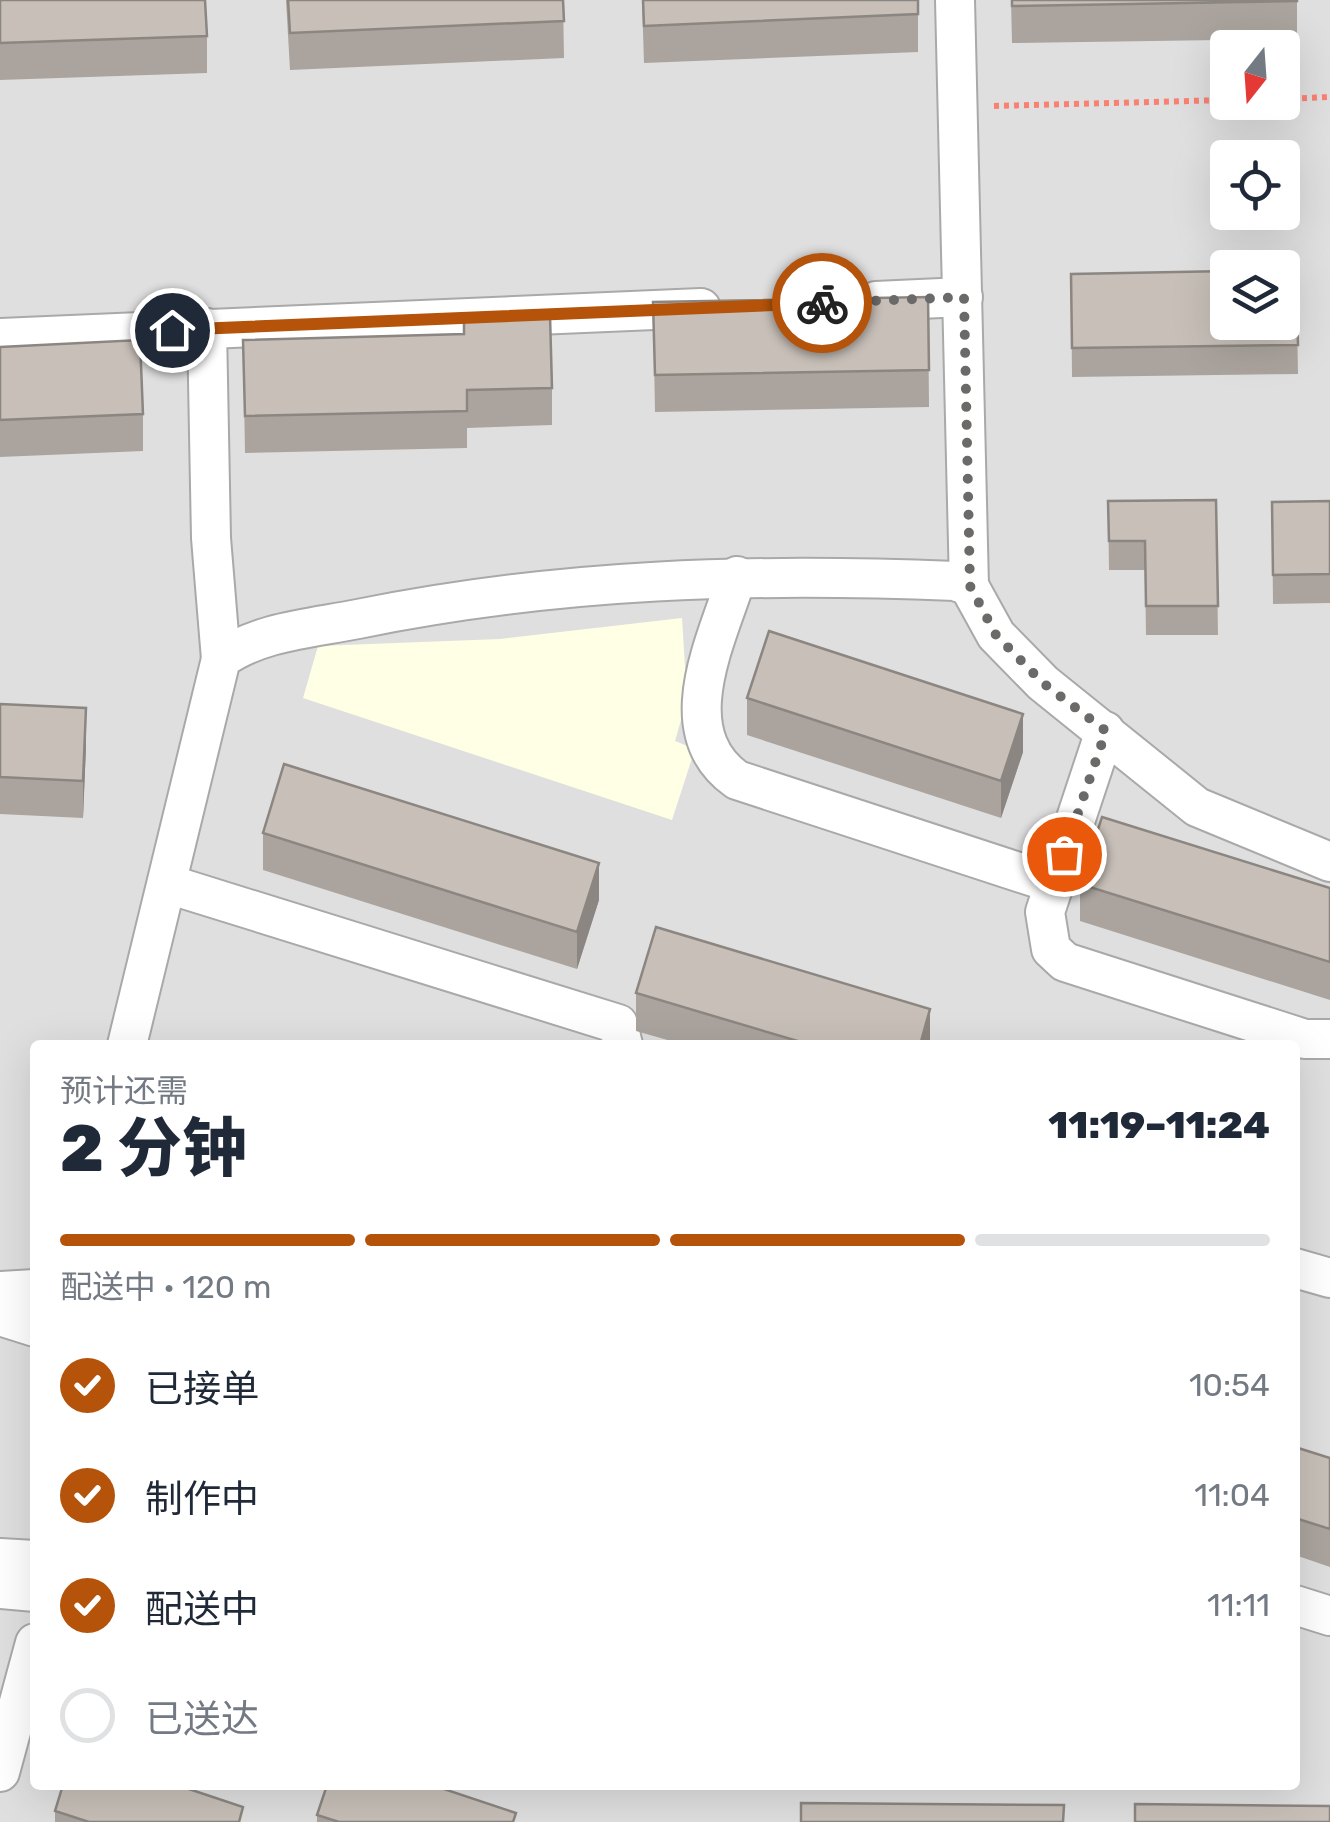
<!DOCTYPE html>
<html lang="zh">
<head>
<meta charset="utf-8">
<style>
  body { margin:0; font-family:Rubik,"Noto Sans SC",sans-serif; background:#f6f6f7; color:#1f2937; height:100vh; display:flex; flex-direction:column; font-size:38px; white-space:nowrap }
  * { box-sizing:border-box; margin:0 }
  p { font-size:32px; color:#747a83 }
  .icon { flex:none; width:55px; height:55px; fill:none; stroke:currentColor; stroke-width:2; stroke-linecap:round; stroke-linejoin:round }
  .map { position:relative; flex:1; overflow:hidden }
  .panel { position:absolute; left:30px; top:1040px; width:1270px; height:750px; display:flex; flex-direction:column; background:#fff; border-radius:10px; box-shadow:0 10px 40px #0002 }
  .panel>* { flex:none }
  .needle { width:65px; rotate:197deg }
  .tools { position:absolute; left:1210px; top:30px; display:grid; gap:20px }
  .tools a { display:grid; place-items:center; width:90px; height:90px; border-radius:10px; background:#fff; box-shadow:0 10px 40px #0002; font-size:50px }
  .pin { position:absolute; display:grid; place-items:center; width:85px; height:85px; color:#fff; margin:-42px; border:5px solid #fff; border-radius:50%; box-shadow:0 2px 10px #0007 }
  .courier { position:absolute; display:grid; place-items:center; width:100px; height:100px; margin:-50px; border:8px solid #b45309; border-radius:50%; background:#fff; color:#222; box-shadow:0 2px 12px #0007 }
  .headline em { font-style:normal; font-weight:800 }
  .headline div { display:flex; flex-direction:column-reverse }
  .headline { display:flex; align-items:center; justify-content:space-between; height:170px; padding:0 30px }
  h1 { font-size:65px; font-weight:800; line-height:75px }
  .bar { display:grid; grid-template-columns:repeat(4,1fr); gap:15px 10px; align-content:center; height:120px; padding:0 30px }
  .bar i { height:12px; border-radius:8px; background:#e0e1e3 }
  .bar .on { background:#b45309 }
  .bar p { grid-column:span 4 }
  ol { padding:0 30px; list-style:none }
  li { display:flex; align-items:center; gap:30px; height:110px }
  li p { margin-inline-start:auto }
  li .icon { padding:10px; border-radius:50%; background:#b45309; color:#fff; stroke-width:4 }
  li:last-child { color:#747a83 }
  li i { width:55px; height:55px; border:5px solid #e0e1e3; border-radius:50% }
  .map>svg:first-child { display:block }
</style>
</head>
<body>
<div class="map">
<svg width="1330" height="1822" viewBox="0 0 1330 1822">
  <rect width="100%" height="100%" fill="#f2efe9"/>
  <path fill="#e0dfdf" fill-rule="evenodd" d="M0 0H1330V1822H0ZM1228 48H1282V102H1228ZM1228 158H1282V212H1228ZM1228 268H1282V322H1228ZM35 1045H1295V1785H35Z"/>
  <polygon fill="#ffffe5" points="682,618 687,699 675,741 695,749 672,820 303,698 318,646 500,639"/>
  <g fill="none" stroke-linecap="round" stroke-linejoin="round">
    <g stroke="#a9a9a9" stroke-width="42">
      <g id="street">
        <polyline points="955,0 969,586"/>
        <polyline points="876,301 963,297"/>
        <polyline points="207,328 211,538 221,659"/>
        <polyline points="0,338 701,308"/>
        <path d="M737 576C718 638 668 731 737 780L1055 884"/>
        <polyline points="1105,731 1045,912 1051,949 1065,962 1305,1039 1330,1039"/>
        <polyline points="168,884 618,1024 623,1045"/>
        <path d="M127 1045 221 659C260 631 313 628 358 619 561 578 750 573 955 581L969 586 996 635 1043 683 1197 807 1330 862"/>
        <polyline points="1295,1268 1330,1278"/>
        <polyline points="0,1291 35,1289"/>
        <polyline points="0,1316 35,1327"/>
        <polyline points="0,1558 35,1560"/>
        <polyline points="0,1589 35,1592"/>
        <polyline points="1295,1605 1330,1616"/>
        <polyline points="0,1772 35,1643"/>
      </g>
    </g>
    <g stroke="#fa8072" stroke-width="6" stroke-dasharray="5 5" stroke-linecap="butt">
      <polyline points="1282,99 1330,97"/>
      <polyline points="994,106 1228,100"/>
    </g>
    <use href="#street" stroke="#fff" stroke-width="38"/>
  </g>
  <g fill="#aba49e">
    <polygon points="0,0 207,36 207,73 0,80"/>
    <polygon points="286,0 563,0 564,58 290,70"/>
    <polygon points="642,0 918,0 918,52 644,63"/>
    <polygon points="1011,0 1297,0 1297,39 1012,43"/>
    <polygon points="1296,270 1298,374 1072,377 1071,274"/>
    <polygon points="928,297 929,407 655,412 653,302"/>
    <polygon points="243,340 552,388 552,425 467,428 467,448 245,453"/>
    <polygon points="0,347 143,414 143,451 0,457"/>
    <polygon points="1216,500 1218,635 1146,635 1145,570 1109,570 1108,501"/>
    <polygon points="1330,501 1330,603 1273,604 1272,502"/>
    <polygon points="747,698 1023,752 1001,818 747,735"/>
    <polygon points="0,704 86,746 83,818 0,814"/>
    <polygon points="263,833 599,900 577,969 263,870"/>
    <polygon points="1080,884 1330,888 1330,1000 1080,921"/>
    <polygon points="636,993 930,1045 685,1045 636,1031"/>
    <polygon points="1295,1447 1330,1458 1330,1567 1295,1555"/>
    <polygon points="55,1811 243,1822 55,1822"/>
    <polygon points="317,1815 516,1822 317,1822"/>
  </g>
  <g fill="#8b8681">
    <polygon points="86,708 86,746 83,818 83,781"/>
    <polygon points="1023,714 1023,752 1001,818 1001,781"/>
    <polygon points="599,863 599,900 577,969 577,932"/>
    <polygon points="930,1009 930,1045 920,1045"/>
  </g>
  <g fill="#c7bfb8" stroke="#8b8681" stroke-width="2.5">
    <polygon points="0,0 205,0 207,36 0,43"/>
    <polygon points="288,0 563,0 564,21 290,33"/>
    <polygon points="643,0 918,0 918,14 644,26"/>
    <polygon points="1012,0 1297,0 1297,1 1012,6"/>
    <polygon points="1282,270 1296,270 1298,345 1072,348 1071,274 1228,271 1228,322 1282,322"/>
    <polygon points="928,297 929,370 655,375 653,302"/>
    <polygon points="550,315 552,388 467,390 467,411 245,416 243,340 464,334 464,316"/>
    <polygon points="140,340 143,414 0,420 0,347"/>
    <polygon points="1216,500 1218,606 1146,606 1145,541 1109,541 1108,501"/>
    <polygon points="1330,501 1330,574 1273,575 1272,502"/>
    <polygon points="769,631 1023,714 1001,781 747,698"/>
    <polygon points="0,704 86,708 83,781 0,777"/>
    <polygon points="284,764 599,863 577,932 263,833"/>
    <polygon points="1102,817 1330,888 1330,962 1080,884"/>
    <polygon points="656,927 930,1009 920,1045 811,1045 636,993"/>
    <polygon points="1295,1447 1330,1458 1330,1529 1295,1518"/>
    <polygon points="63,1785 177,1785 243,1807 239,1822 89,1822 55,1811"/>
    <polygon points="327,1785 432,1785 516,1813 513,1822 339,1822 317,1815"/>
    <polygon points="801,1803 1064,1805 1063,1822 801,1822"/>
    <polygon points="1135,1804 1330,1806 1330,1822 1135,1822"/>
  </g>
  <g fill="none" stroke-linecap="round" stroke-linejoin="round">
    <polyline stroke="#6b6a68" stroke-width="10" stroke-dasharray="0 18" points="822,303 964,297 970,586 996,635 1043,683 1106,731 1064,854"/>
    <polyline stroke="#b45309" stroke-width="12" points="172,330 822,303"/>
  </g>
</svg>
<div class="tools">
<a><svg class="needle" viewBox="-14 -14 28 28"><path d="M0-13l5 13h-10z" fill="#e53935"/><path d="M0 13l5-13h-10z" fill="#747a83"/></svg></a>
<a><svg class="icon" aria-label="locate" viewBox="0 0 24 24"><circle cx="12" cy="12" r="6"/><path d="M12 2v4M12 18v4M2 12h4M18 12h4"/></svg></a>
<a><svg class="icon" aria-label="layers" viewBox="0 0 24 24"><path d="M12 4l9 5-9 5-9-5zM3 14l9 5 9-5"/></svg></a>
</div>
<div class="pin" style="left:1064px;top:854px;background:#ea580c"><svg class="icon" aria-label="bag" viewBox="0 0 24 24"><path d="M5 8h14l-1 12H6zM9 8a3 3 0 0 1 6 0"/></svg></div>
<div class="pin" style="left:172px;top:330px;background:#1f2937"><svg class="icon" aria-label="home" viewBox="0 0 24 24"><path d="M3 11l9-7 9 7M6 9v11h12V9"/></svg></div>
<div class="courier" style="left:822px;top:303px"><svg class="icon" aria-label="bike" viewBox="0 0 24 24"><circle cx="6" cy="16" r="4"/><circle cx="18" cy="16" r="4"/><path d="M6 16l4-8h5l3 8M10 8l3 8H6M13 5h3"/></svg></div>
<section class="panel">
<div class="headline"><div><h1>2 分钟</h1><p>预计还需</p></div><em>11:19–11:24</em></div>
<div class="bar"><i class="on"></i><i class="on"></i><i class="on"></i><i></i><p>配送中 · 120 m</p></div>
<ol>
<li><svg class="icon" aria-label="check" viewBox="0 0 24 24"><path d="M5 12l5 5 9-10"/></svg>已接单<p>10:54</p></li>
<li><svg class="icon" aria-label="check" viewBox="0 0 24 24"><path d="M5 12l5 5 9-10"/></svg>制作中<p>11:04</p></li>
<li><svg class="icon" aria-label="check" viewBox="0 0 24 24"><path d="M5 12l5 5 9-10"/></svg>配送中<p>11:11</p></li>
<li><i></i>已送达</li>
</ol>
</section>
</div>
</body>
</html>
